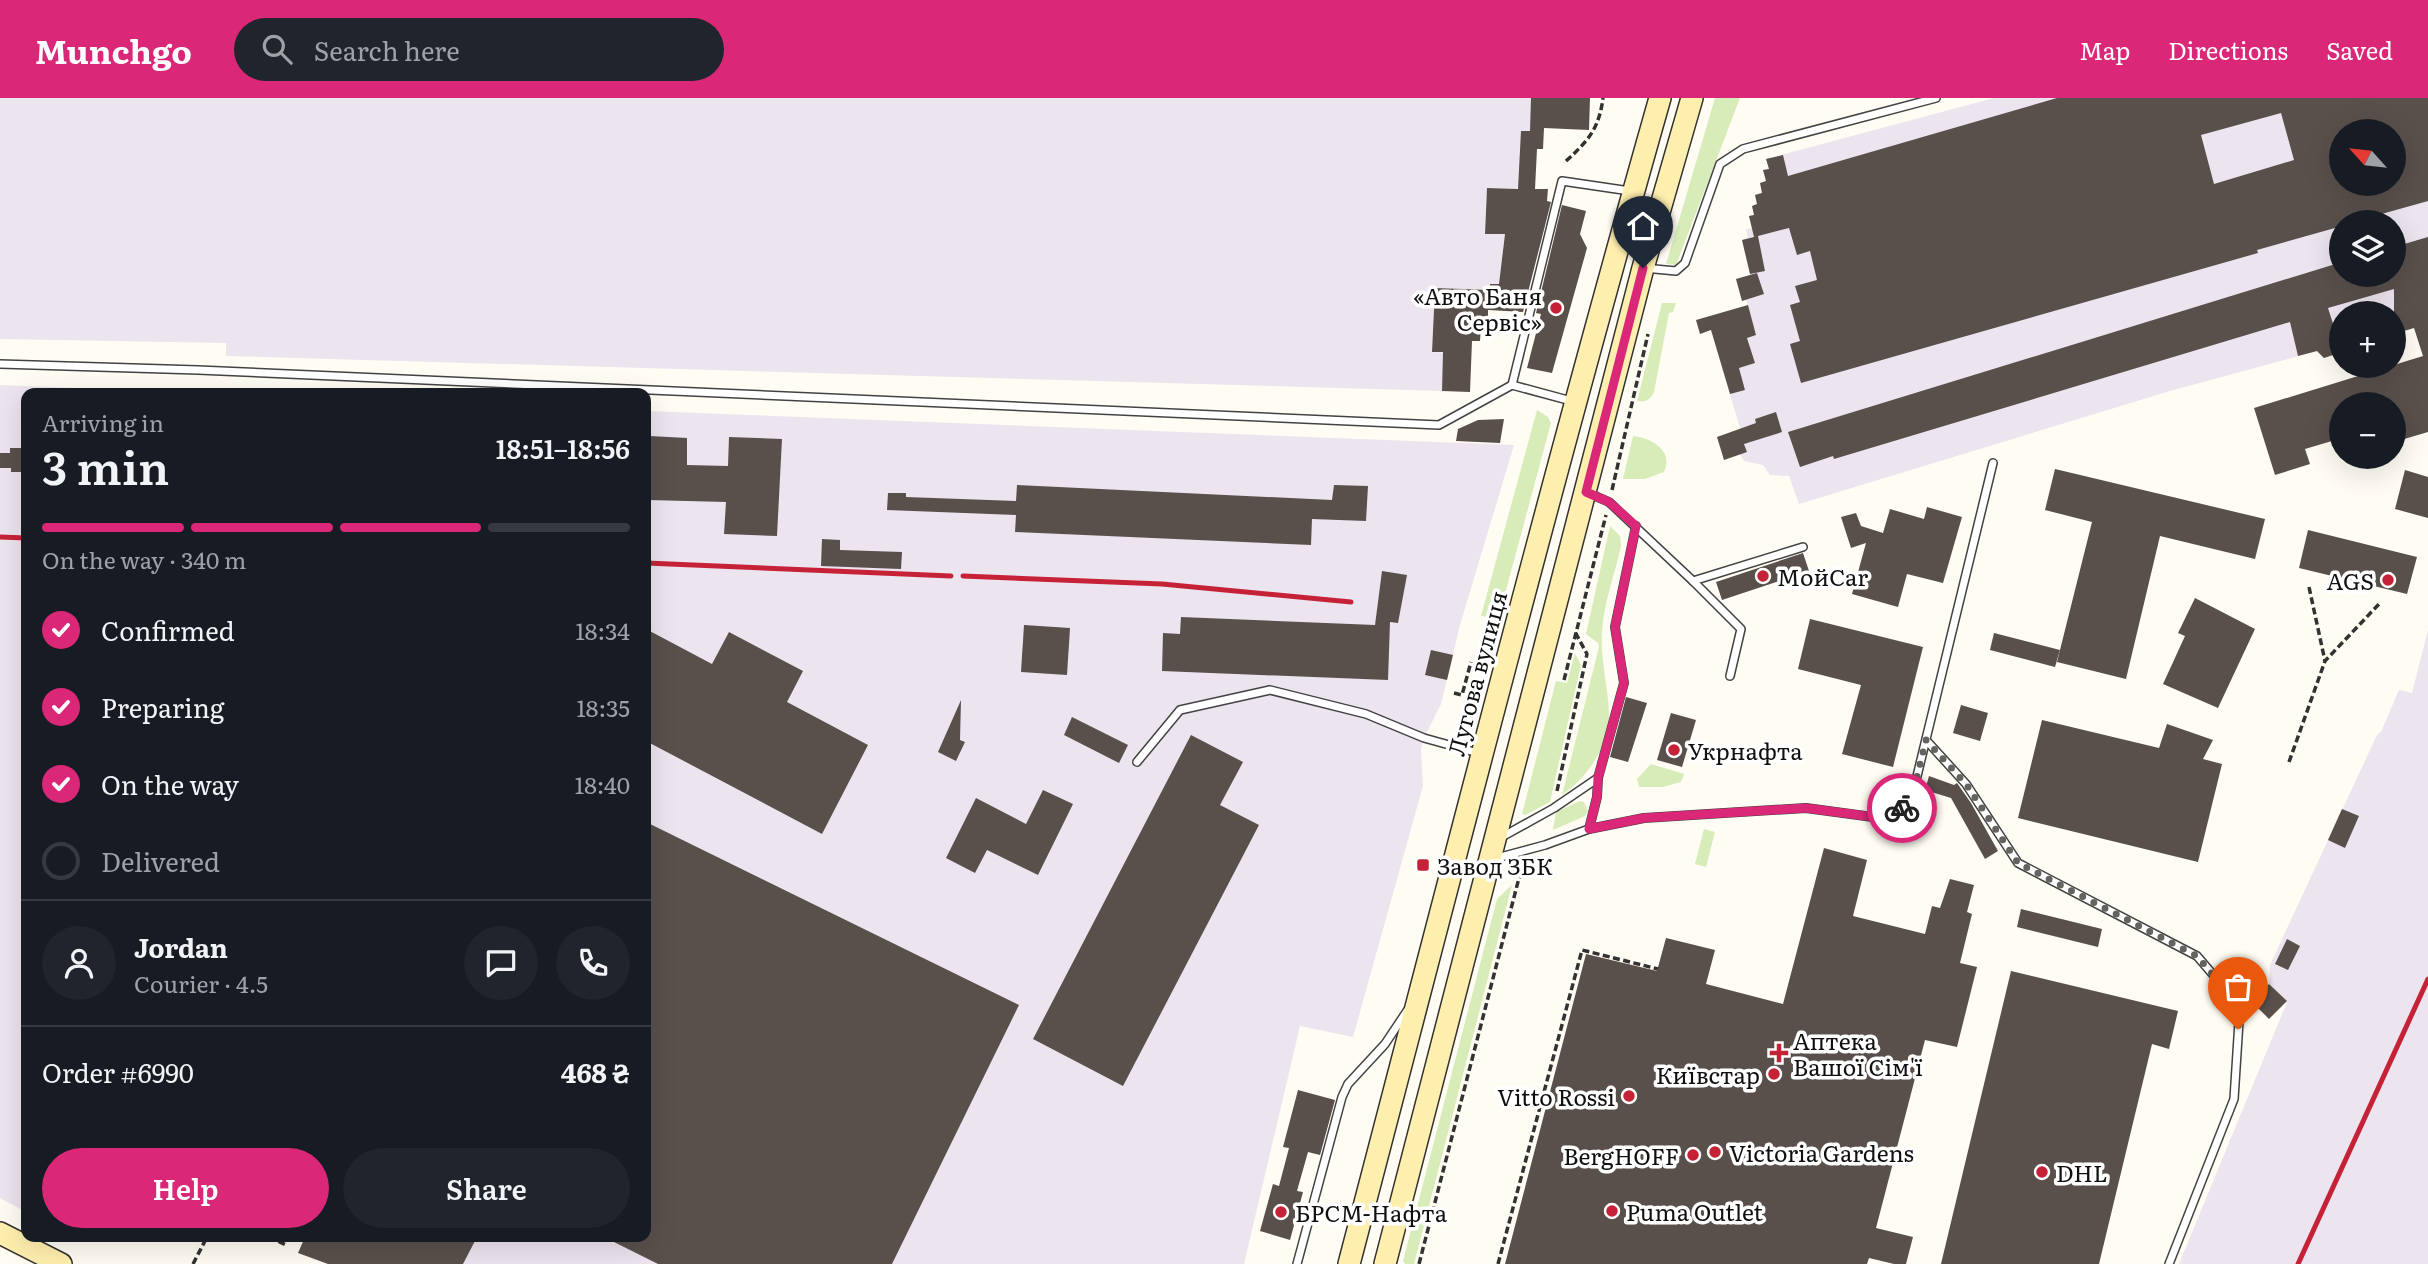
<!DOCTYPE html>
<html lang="en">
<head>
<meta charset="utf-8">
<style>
  body { margin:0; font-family:Literata,serif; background:#20242c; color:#f1f3f6; height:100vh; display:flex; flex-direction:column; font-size:26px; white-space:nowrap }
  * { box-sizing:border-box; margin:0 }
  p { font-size:23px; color:#9ea1a6 }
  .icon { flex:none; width:38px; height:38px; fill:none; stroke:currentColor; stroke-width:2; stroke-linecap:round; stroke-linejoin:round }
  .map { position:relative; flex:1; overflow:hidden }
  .drawer { position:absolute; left:21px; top:290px; width:630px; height:854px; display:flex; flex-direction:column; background:#171b24; border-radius:14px; box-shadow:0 7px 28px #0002 }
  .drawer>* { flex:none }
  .needle { width:46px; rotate:297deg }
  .controls { position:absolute; left:2329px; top:21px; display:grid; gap:14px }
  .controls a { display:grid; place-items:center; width:77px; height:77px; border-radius:50%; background:#171b24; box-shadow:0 7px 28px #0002; font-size:35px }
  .pin { position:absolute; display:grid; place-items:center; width:60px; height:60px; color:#fff; margin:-72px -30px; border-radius:50% 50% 50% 0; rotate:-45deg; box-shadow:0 0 7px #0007 }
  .pin .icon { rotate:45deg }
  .courier { position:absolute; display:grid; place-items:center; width:70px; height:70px; margin:-35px; border:5px solid #db2777; border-radius:50%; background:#fff; color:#222; box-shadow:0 2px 9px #0007 }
  .overview em { font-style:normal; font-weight:600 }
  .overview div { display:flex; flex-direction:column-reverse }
  .overview { display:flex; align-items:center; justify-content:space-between; height:119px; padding:0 21px }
  h1 { font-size:46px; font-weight:600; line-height:52px }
  .bar { display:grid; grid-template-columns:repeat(4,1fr); gap:10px 7px; align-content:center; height:84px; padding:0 21px }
  .bar i { height:9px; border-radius:5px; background:#363941 }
  .bar .active { background:#db2777 }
  .bar p { grid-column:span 4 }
  .line { display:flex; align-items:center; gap:18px; padding:0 21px; border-top:2px solid #363941 }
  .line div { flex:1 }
  .round { display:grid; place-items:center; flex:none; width:74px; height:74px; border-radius:37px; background:#20242c }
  ol { padding:0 21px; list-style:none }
  li { display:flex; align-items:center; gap:21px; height:77px }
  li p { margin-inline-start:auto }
  li .icon { padding:7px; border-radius:50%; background:#db2777; color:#fff; stroke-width:4 }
  li:last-child { color:#9ea1a6 }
  li i { width:38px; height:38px; border:4px solid #363941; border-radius:50% }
  .action { display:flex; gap:14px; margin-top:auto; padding:14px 21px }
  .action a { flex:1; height:80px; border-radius:42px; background:#db2777; color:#fff; font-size:28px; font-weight:600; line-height:80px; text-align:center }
  .action a+a { background:#20242c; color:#f1f3f6 }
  header { display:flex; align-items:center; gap:42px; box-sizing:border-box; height:98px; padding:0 35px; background:#db2777; color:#fff }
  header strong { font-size:33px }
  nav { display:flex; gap:38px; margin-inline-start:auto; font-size:24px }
  .search { width:490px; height:63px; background:#20242c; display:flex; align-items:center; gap:18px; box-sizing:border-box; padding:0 24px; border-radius:38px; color:#9ea1a6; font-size:26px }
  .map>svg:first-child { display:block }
</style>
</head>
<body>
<header>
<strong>Munchgo</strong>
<div class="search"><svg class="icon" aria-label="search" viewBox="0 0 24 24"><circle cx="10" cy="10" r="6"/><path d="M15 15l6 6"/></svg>Search here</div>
<nav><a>Map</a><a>Directions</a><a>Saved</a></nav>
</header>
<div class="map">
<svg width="2428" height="1166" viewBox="0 0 2428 1166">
  <rect width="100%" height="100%" fill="#fffcf3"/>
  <g fill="#ece4ee" fill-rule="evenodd">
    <polygon points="0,0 1545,0 1537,51 1525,91 1487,90 1485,135 1505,136 1499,186 1490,186 1490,192 1435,190 1432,254 1471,256 1443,275 1442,293 226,258 226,245 0,241"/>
    <path d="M1994 0H2428V225L2394 236V215H2342L2341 254 2324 260 2317 253 2170 293 1799 406 1789 378 1770 377 1763 367 1744 363 1740 356 1747 354 1730 296 1745 291 1739 270 1755 265 1747 240 1756 236 1746 202 1742 203 1736 181 1750 177 1742 142 1748 140 1746 131 1752 130 1749 118 1754 116 1752 108 1757 106 1755 97 1762 94 1760 85 1766 83 1763 72 1769 70 1766 61ZM2342 33H2394V86H2342ZM2342 124H2394V177H2342Z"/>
    <polygon points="0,287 231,296 26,296 26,1114 0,1100"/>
    <polygon points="646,313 1514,347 1460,527 1441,606 1424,640 1421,651 1423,688 1353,939 1300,928 1244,1166 327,1166 338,1143 331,1139 646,1139"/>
    <polygon points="2428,532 2428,1166 2179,1166 2285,909 2287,903 2269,886 2270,867 2377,637 2381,634 2399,592 2412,595"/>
  </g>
  <g fill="#d8ecba">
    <polygon points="1715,0 1740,0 1676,167 1666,166"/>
    <path d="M1662 205H1676L1673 214 1669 215 1654 294C1651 301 1645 305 1637 303Z"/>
    <polygon points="1537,312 1548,319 1551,325 1502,507 1493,520 1481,518"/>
    <path d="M1633 338C1652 340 1674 353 1664 374L1645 381H1623Z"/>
    <path d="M1610 428 1620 438 1621 448C1615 476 1604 504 1602 533 1600 561 1608 587 1609 615 1610 647 1587 680 1562 697L1599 549 1598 545 1586 536Z"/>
    <polygon points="1575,555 1581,567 1550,704 1525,717 1522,716 1556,583 1567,585"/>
    <polygon points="1651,666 1684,676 1681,684 1663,689 1639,689 1637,681"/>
    <polygon points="1580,703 1584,704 1588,713 1585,718 1553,732 1556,714"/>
    <polygon points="1704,731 1715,734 1706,769 1695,766"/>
    <polygon points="1512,787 1414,1166 1405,1166 1403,1163 1497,801"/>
  </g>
  <g fill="#59504c" fill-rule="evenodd">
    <polygon points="1531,0 1590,0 1589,32 1544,30 1543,51 1537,51 1535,91 1548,91 1547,103 1551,104 1523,214 1488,212 1488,229 1481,229 1480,243 1472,243 1470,294 1442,293 1443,254 1432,254 1435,190 1490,192 1490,186 1499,186 1505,136 1485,136 1487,90 1518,91 1521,33 1530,33"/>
    <path d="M2057 0H2428V103L2353 124H2342V128L2257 152 2258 155 1801 285 1790 246 1800 243 1790 207 1800 204 1795 188 1817 182 1810 153 1797 157 1789 130 1758 138 1765 173 1750 176 1742 142 1754 139 1749 118 1754 117 1752 108 1757 106 1755 97 1762 95 1760 85 1766 83 1763 72 1769 71 1766 61 1783 57 1788 78ZM2281 15 2294 62 2214 86 2201 37ZM2342 33H2394V86H2342Z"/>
    <polygon points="1562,107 1586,113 1580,136 1587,150 1552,275 1527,270 1541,216 1536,215"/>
    <polygon points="2428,139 2428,334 2394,344 2394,306 2342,306 2342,340 2305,351 2310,366 2275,377 2254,310 2423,258 2414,230 2394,236 2394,191 2328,210 2342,254 2324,260 2317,253 2298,258 2290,224 1834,361 1833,358 1800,369 1788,334 2342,164 2342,177 2394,177 2394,149"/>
    <polygon points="1757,175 1764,196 1742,203 1736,181"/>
    <polygon points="1748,207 1756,237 1747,240 1755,265 1739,270 1745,292 1730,296 1711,232 1700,236 1696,222"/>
    <polygon points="1776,314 1782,334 1744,346 1747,354 1724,362 1717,339 1756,325 1755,321"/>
    <polygon points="1504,321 1500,345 1456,343 1458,331 1478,322"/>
    <polygon points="650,338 687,340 687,367 728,368 729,339 782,341 777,438 724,436 726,404 648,402"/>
    <polygon points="10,350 26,350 26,374 11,374 11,370 0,370 0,355 10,355"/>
    <polygon points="2055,371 2265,421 2255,461 2160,438 2126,581 2057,564 2092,424 2045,412"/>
    <polygon points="2405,372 2428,379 2428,420 2395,411"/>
    <polygon points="1017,387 1332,402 1334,387 1368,388 1366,423 1312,421 1311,447 1015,434 1016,417 887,412 888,395 906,395 906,399 1016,403"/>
    <polygon points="1927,409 1962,419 1943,485 1907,476 1898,509 1852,496 1866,445 1851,450 1841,419 1856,415 1861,428 1883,435 1890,411 1924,421"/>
    <polygon points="2308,432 2417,459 2407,496 2299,470"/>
    <polygon points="822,441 840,442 840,452 902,454 901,471 821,468"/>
    <polygon points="1803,455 1809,473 1722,502 1716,484"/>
    <polygon points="1382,473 1407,477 1398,525 1390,524 1388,582 1162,573 1163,535 1180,536 1181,519 1375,527"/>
    <polygon points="2195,500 2255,531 2218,610 2163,586 2185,538 2178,535"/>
    <polygon points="1810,521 1923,549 1893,669 1842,656 1861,587 1798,571"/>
    <polygon points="1024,527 1070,530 1067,577 1021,574"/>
    <polygon points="646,531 712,566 729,534 803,573 787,604 868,647 822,736 646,643"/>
    <polygon points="1994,535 2060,552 2055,569 1990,552"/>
    <polygon points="1431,552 1453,557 1447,582 1425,577"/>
    <polygon points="1626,599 1647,605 1628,664 1610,659"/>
    <polygon points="961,602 960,642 965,644 956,663 938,654"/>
    <polygon points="1961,607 1988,615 1980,643 1953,635"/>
    <polygon points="1671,615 1696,622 1682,669 1657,662"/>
    <polygon points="1072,619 1128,647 1119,665 1064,637"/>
    <polygon points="2042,622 2159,650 2167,626 2213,642 2203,661 2222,666 2198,764 2018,720"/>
    <polygon points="1191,637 1243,664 1220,707 1259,727 1123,988 1033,941"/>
    <polygon points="1929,678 1954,687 1957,685 1971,705 1998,753 1985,761 1951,700 1925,692"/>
    <polygon points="1043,692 1073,706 1038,777 987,752 975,775 946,760 976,700 1026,726"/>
    <polygon points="2342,711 2359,718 2345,750 2328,742"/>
    <polygon points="646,724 1019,907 892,1166 658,1166 604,1139 646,1139"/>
    <polygon points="1824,750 1867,762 1853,818 1925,836 1932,808 1940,810 1950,781 1974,787 1967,814 1972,816 1960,865 1977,869 1957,949 1925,942 1876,1130 1913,1139 1906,1166 1894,1166 1869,1160 1867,1166 1505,1166 1586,856 1657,873 1666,840 1715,852 1706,886 1783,906"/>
    <polygon points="2021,811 2102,831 2098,849 2017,829"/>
    <polygon points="2287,841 2300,848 2288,872 2275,866"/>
    <polygon points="2011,873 2178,913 2169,951 2152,946 2099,1166 1941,1166"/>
    <polygon points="2269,886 2287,903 2269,921 2252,904"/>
    <polygon points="1298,992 1335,1002 1320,1057 1308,1054 1297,1093 1303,1094 1290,1142 1260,1133 1273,1086 1279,1088 1289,1050 1283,1049"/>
    <polygon points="305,1139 477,1139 463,1166 328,1166 298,1155"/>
  </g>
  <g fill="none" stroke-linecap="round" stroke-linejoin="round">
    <g stroke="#434343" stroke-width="10">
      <g id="service">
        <polyline points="1644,170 1676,173 1685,165 1720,66 1743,51 1936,0"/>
        <polyline points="0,266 198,272 1439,327 1512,287 1575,304"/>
        <polyline points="1512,287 1562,83 1630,93"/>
        <polyline points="1586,394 1609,404 1693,483 1803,449"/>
        <polyline points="1693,483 1741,531 1730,578"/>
        <polyline points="1926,642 1966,686 2018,765 2197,858 2240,908 2234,1001 2169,1166"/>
        <polyline points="1137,664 1180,612 1270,592 1366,616 1424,640 1478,655"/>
        <polyline points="1589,731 1597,699 1598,680 1624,585 1615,529 1636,428"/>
        <polyline points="1500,740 1554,710 1598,680"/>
        <polyline points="1493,761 1545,747 1589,731 1644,720 1806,710 1880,720 1910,707 1993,365"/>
        <polyline points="1297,1166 1342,999 1348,986 1385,946 1407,913"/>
      </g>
    </g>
    <g stroke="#323232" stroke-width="24">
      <g id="secondary">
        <polyline points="0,1135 61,1166"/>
        <path d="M1349 1166C1451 777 1550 387 1660 0"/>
        <polyline points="1385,1166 1643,170 1692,0"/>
      </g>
    </g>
    <g stroke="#323232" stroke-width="3.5" stroke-dasharray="7 3.5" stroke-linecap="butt">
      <path d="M1566 63C1588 43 1599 31 1603 0"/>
      <polyline points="1612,392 1648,236"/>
      <polyline points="2309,489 2325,563"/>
      <polyline points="1564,582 1606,417"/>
      <polyline points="1454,595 1462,597 1471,564"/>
      <polyline points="2289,664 2325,563 2380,505"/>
      <polyline points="1557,693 1587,556 1575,534"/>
      <polyline points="269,1139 286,1147"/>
      <polyline points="193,1166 207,1139"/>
      <polyline points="1419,1166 1519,780 1534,762"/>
      <polyline points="1498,1166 1582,852 1658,871"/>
    </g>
    <use href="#service" stroke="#fff" stroke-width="7"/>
    <use href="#secondary" stroke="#ffefae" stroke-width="21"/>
    <g stroke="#c62237" stroke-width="5">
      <polyline points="0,439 26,440"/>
      <polyline points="646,465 951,478"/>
      <polyline points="963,478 1162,486 1351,504"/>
      <polyline points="2298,1166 2428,881"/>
    </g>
  </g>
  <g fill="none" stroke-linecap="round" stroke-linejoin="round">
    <polyline stroke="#64635f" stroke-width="7" stroke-dasharray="0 12.6" points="1902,710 1910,707 1926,642 1966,686 2018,765 2197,858 2240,908 2238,931"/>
    <polyline stroke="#db2777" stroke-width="9" points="1643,170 1586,394 1609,404 1636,428 1615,529 1624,585 1598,680 1597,699 1589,731 1644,720 1806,710 1881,720 1902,710"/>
  </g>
  <g fill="#c62237" stroke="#fff" stroke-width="2.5">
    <circle cx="1556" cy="210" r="7"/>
    <circle cx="1763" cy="478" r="7"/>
    <circle cx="2388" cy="482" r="7"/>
    <circle cx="1674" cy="652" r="7"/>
    <rect x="1416" y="760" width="14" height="14" rx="3.5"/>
    <path d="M1775.5 944.5h7v7h7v7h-7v7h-7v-7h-7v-7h7z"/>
    <circle cx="1774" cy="976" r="7"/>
    <circle cx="1629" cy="998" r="7"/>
    <circle cx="1715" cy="1054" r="7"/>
    <circle cx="1693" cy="1057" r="7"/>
    <circle cx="2042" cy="1074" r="7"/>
    <circle cx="1612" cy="1113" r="7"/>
    <circle cx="1281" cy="1114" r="7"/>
  </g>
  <g text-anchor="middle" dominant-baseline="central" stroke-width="7" stroke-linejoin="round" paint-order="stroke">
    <g font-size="23" fill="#101010" stroke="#fff" text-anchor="start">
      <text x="1542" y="197" text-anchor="end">«Авто Баня<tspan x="1542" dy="26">Сервіс»</tspan></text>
      <text x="1777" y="478">МойCar</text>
      <text x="2374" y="482" text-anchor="end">AGS</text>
      <text x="1688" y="652">Укрнафта</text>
      <text x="1437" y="767">Завод ЗБК</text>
      <text x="1793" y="942">Аптека<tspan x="1793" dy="26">Вашої Сім'ї</tspan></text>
      <text x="1760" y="976" text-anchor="end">Київстар</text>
      <text x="1615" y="998" text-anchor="end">Vitto Rossi</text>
      <text x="1729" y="1054">Victoria Gardens</text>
      <text x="1679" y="1057" text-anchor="end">BergHOFF</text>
      <text x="2056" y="1074">DHL</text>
      <text x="1626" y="1113">Puma Outlet</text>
      <text x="1295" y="1114">БРСМ-Нафта</text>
    </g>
    <g font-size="23" fill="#101010" stroke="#fff">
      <text transform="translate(1476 575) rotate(-75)">Лугова вулиця</text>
    </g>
  </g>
</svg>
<div class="controls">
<a><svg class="needle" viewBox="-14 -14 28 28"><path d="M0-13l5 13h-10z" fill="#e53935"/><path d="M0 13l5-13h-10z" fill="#9ea1a6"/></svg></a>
<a><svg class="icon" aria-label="layers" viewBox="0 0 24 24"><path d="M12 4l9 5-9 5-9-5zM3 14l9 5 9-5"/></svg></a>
<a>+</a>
<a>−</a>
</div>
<div class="pin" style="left:2238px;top:931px;background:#ea580c"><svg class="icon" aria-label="bag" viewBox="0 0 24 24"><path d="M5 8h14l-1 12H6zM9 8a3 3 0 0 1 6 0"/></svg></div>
<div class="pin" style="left:1643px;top:170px;background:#1f2937"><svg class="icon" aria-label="home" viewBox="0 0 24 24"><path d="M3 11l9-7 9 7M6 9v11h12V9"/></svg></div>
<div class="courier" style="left:1902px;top:710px"><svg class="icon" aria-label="bike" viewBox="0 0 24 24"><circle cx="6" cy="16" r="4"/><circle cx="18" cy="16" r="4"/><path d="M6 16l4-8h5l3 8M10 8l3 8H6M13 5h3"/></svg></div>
<section class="drawer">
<div class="overview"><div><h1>3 min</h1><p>Arriving in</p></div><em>18:51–18:56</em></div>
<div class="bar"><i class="active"></i><i class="active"></i><i class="active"></i><i></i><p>On the way · 340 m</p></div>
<ol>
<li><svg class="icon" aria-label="check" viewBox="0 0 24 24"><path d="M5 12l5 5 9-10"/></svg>Confirmed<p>18:34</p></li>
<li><svg class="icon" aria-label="check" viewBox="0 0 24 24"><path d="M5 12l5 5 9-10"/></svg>Preparing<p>18:35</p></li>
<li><svg class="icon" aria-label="check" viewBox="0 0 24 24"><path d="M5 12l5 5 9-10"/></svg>On the way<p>18:40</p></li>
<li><i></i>Delivered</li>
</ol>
<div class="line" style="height:126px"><a class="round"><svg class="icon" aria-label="person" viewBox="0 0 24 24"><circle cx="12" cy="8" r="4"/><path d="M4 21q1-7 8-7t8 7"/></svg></a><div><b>Jordan</b><p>Courier · 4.5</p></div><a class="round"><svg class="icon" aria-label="chat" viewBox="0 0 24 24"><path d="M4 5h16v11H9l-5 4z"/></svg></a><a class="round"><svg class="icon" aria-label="phone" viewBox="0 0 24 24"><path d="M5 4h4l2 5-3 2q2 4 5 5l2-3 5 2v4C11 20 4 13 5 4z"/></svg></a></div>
<div class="line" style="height:91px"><div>Order #6990</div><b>468 ₴</b></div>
<div class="action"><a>Help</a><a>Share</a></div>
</section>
</div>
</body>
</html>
